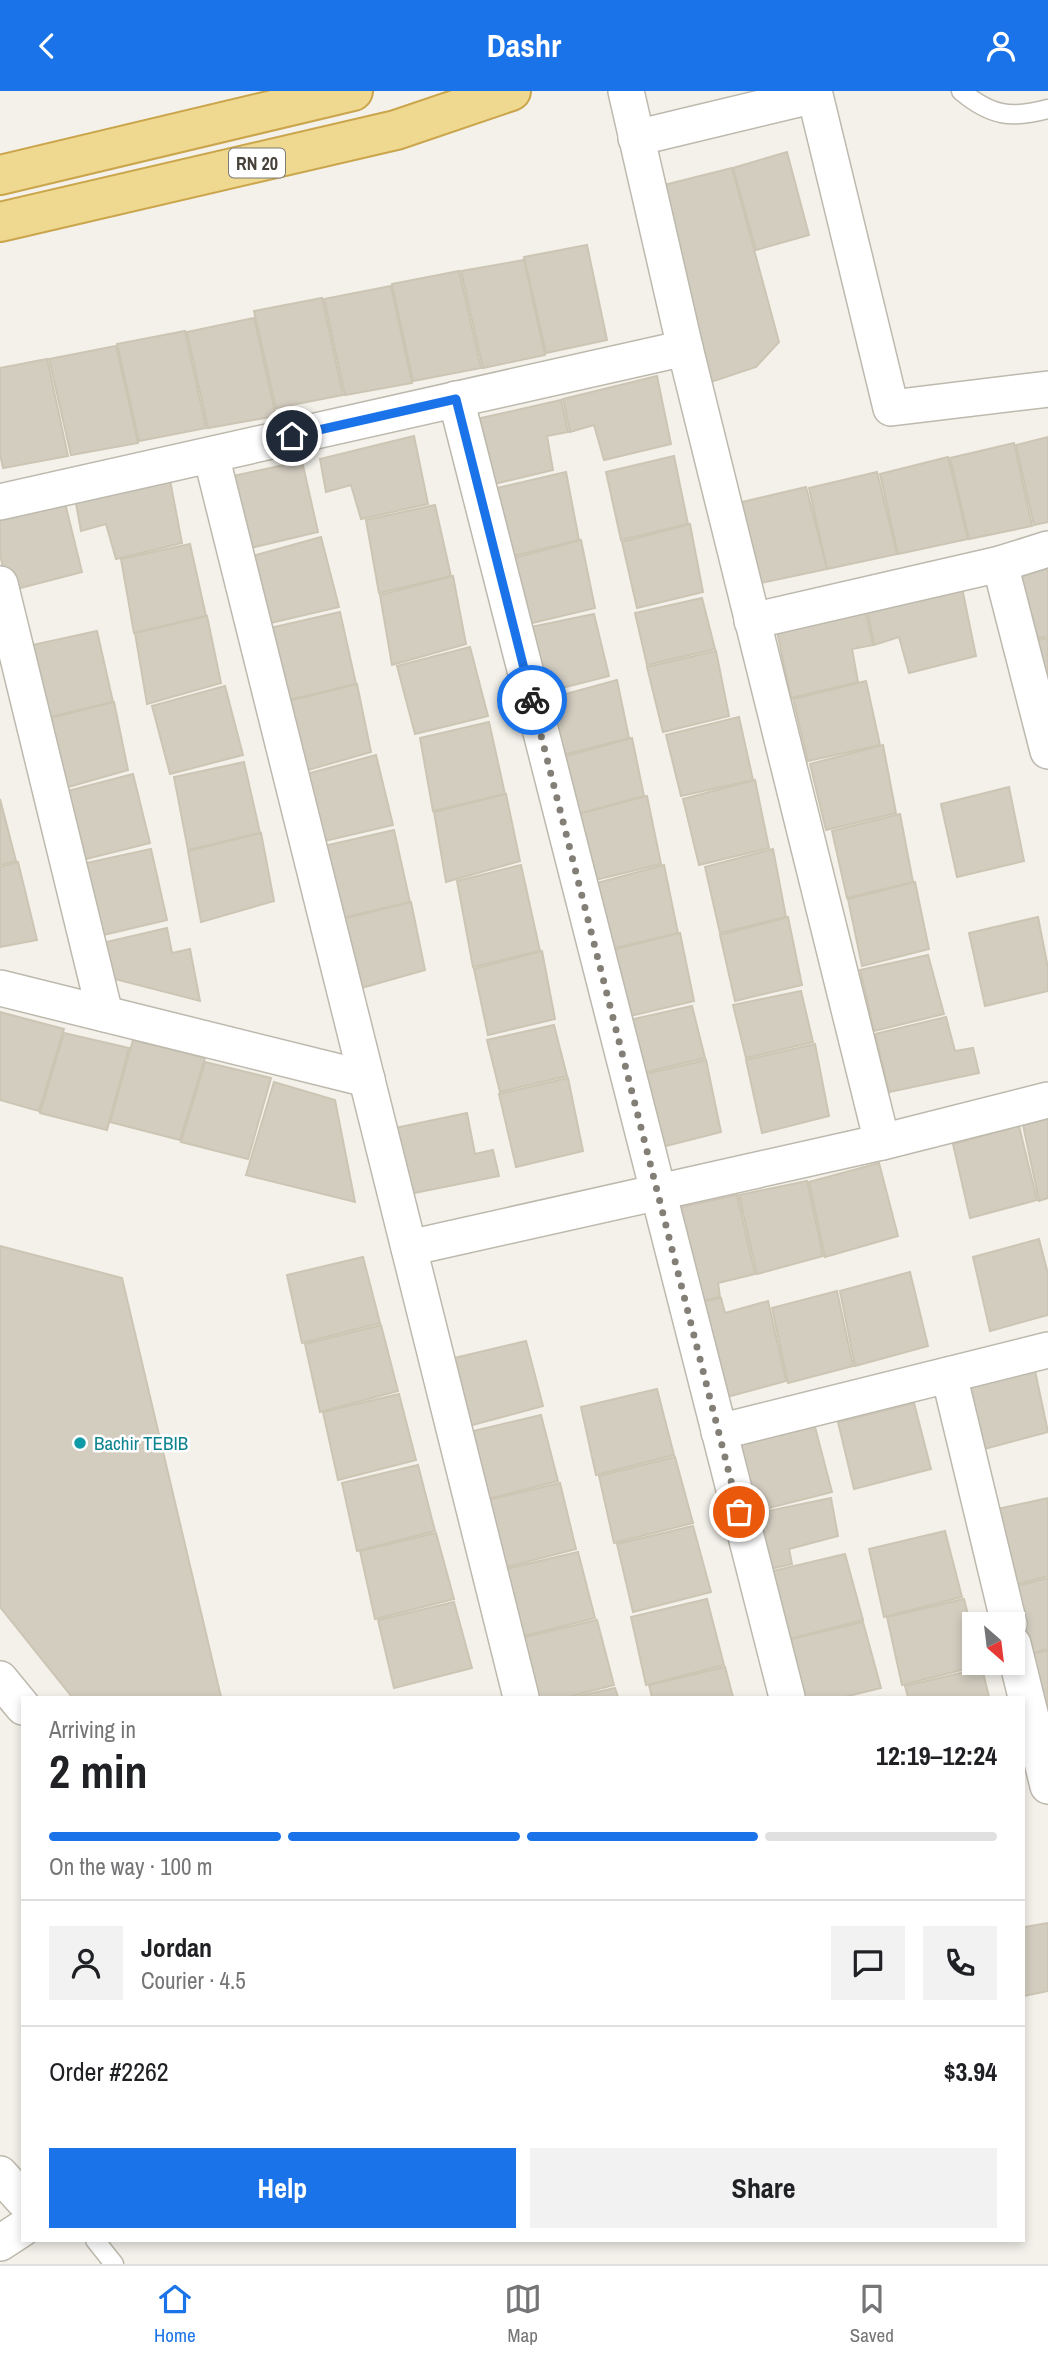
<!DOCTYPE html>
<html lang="en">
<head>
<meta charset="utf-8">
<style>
  body { margin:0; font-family:"Archivo Narrow",sans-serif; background:#f2f2f2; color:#202124; height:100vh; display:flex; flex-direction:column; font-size:26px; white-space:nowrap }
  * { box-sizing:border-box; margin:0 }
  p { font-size:23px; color:#757577 }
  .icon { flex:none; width:38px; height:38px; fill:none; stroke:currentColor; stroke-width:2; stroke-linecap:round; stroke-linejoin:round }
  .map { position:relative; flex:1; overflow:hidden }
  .side { position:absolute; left:21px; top:1605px; width:1004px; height:546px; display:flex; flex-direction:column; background:#fff; border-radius:0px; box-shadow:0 4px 10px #0003 }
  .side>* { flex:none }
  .needle { width:46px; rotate:152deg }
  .tools { position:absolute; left:962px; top:1521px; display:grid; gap:14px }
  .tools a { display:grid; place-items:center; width:63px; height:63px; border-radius:0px; background:#fff; box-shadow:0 4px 10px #0003; font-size:35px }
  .pin { position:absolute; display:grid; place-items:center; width:60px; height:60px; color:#fff; margin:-30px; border:4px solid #fff; border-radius:50%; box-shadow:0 2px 7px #0007 }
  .courier { position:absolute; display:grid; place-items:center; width:70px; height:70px; margin:-35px; border:5px solid #1a73e8; border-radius:50%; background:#fff; color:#222; box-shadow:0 2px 9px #0007 }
  .head em { font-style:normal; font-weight:700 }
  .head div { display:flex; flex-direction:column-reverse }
  .head { display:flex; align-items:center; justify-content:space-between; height:119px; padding:0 28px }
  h1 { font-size:46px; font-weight:700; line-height:52px }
  .bar { display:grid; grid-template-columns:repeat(4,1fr); gap:10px 7px; align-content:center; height:84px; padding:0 28px }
  .bar i { height:9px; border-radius:5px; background:#e0e0e0 }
  .bar .current { background:#1a73e8 }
  .bar p { grid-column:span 4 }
  .line { display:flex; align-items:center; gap:18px; padding:0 28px; border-top:2px solid #e0e0e0 }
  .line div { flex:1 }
  .round { display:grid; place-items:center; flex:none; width:74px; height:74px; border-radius:0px; background:#f2f2f2 }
  .action { display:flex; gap:14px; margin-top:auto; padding:14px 28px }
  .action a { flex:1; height:80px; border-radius:0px; background:#1a73e8; color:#fff; font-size:28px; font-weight:700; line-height:80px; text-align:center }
  .action a+a { background:#f2f2f2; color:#202124 }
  header { display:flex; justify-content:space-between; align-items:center; height:91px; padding:0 28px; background:#1a73e8; color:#fff; font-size:32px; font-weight:700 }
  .menu { display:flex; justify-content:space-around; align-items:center; height:98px; border-top:2px solid #e0e0e0; background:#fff; font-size:19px; color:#757577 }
  .menu a { display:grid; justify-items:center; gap:4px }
  .menu .current { color:#1a73e8 }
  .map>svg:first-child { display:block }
</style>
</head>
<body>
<header><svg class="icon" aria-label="back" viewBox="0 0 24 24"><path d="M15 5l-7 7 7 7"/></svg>Dashr<svg class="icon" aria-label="person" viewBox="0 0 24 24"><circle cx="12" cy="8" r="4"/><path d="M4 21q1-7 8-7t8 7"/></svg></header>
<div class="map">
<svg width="1048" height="2173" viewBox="0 0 1048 2173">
  <rect width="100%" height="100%" fill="#f3f1ea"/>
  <g fill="#d3cdc0" stroke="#cdc5b4" stroke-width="2">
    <polygon points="787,61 809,144 756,159 733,77"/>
    <polygon points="732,77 779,251 756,276 711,291 664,94"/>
    <polygon points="587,154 607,249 546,262 524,166"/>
    <polygon points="524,169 545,264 483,277 461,180"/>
    <polygon points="459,180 481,277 413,290 392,193"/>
    <polygon points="391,195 412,292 345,304 324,208"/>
    <polygon points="322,207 343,304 276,317 254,220"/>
    <polygon points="254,227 276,325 208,337 187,241"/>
    <polygon points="185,240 206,337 139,350 117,253"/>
    <polygon points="116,255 138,352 71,364 49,268"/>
    <polygon points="47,268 68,365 3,377 0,363 0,277"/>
    <polygon points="657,285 671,353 604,369 594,334 570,341 563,308"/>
    <polygon points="561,309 568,341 547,345 553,379 486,395 472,329"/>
    <polygon points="414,345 428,413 361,428 351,394 326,401 320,368"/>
    <polygon points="1048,346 1048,431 1034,434 1016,354"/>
    <polygon points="1014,352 1032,435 969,448 950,367"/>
    <polygon points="674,365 688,433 621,449 606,381"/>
    <polygon points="948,366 968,448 898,463 880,383"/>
    <polygon points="302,370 318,441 246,458 233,385"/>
    <polygon points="566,381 579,449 513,465 497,397"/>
    <polygon points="877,381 897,463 827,478 809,397"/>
    <polygon points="169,384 182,452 116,468 106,433 81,440 75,407"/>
    <polygon points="806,396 827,478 756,493 738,412"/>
    <polygon points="65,412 82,481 9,500 0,464 0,429"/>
    <polygon points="435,414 451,485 379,502 366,429"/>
    <polygon points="690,433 703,501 637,517 622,451"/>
    <polygon points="321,446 339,516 266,533 249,466"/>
    <polygon points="581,449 595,517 528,533 514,467"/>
    <polygon points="190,453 206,525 134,542 121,468"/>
    <polygon points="1048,472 1048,545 1035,548 1019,479"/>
    <polygon points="453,485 466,553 392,574 380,504"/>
    <polygon points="962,497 976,565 909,582 899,546 874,554 868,521"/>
    <polygon points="702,507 715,558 647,574 635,522"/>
    <polygon points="340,521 356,593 284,610 270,537"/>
    <polygon points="866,522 873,554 852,558 858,591 791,607 777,541"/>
    <polygon points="594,523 609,585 542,602 526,537"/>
    <polygon points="207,525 221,592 147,613 135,542"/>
    <polygon points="97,540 113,611 41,628 28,555"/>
    <polygon points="1048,547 1048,596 1038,549"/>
    <polygon points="470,556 488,625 415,643 397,575"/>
    <polygon points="716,560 729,625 663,641 647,576"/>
    <polygon points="617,589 629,647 559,665 544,609"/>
    <polygon points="866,590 880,654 808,670 793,608"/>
    <polygon points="357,593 371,661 301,681 285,611"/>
    <polygon points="225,595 243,664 170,683 152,615"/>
    <polygon points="114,611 128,679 58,699 42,629"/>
    <polygon points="739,626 753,689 681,705 666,644"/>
    <polygon points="489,631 505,703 433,720 420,647"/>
    <polygon points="632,647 644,705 574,724 559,667"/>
    <polygon points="883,654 896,722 826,739 810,673"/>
    <polygon points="376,664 393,734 320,751 303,684"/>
    <polygon points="244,671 260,742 188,759 174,686"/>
    <polygon points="133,683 150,752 78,770 60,702"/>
    <polygon points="755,689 769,757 699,774 683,708"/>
    <polygon points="1009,696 1024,770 957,786 941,713"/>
    <polygon points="506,703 520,770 446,791 434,721"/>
    <polygon points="647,705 661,773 591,790 575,724"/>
    <polygon points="0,708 16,770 0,774"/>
    <polygon points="900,723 913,791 847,807 832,740"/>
    <polygon points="394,739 410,811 338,828 324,755"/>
    <polygon points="261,742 274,810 201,831 188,760"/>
    <polygon points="151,758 167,829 95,846 82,773"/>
    <polygon points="773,758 786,826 720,842 705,776"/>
    <polygon points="18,771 37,849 0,856 0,776"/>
    <polygon points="521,774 540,860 473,876 457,790"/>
    <polygon points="664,774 678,842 611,858 597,792"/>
    <polygon points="915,791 929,858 862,875 848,808"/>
    <polygon points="411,811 425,879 351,900 339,829"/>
    <polygon points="788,826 802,894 735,910 720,844"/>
    <polygon points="1038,826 1048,877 1048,900 985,915 969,842"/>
    <polygon points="167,837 172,862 190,858 200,910 103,885 98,853"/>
    <polygon points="680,842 694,910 626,926 612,859"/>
    <polygon points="542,860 555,928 488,944 474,878"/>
    <polygon points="928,864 944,923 874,940 860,879"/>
    <polygon points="801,900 813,951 746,967 733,914"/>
    <polygon points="692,915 705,967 638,983 625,930"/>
    <polygon points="0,921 64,938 39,1020 0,1009"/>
    <polygon points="946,926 955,960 973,957 979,982 889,1001 875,943"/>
    <polygon points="554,934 567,985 500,1001 487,949"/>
    <polygon points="64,942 129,957 107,1039 40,1022"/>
    <polygon points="133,949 205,967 180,1049 110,1031"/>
    <polygon points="815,953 829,1025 762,1042 746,969"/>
    <polygon points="706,969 721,1041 654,1058 637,985"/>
    <polygon points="205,971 271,987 248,1068 181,1051"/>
    <polygon points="568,987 583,1060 516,1076 499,1003"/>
    <polygon points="274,991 335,1009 355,1111 246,1084"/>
    <polygon points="467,1022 475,1063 493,1059 499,1085 409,1103 395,1037"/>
    <polygon points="1048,1028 1048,1107 1039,1110 1023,1034"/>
    <polygon points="1019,1035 1037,1109 970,1127 953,1053"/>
    <polygon points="879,1072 898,1145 825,1166 809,1091"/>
    <polygon points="807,1090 823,1165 757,1183 739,1104"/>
    <polygon points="737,1104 755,1183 718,1192 720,1206 692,1212 667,1119"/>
    <polygon points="1039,1148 1048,1183 1048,1224 990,1240 973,1166"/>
    <polygon points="0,1155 122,1187 221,1606 72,1606 0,1516"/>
    <polygon points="363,1166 380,1232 302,1252 287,1184"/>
    <polygon points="910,1181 928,1255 855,1275 840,1200"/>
    <polygon points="837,1200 853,1275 788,1292 772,1217"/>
    <polygon points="721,1207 725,1222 768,1210 786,1290 716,1309 693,1213"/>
    <polygon points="381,1234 398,1300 320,1321 305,1253"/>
    <polygon points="526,1250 543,1315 465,1336 450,1268"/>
    <polygon points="1034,1275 1048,1341 973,1361 957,1293"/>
    <polygon points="657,1298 674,1364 596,1384 581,1316"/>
    <polygon points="399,1303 416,1369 338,1389 323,1321"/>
    <polygon points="914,1312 931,1378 854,1398 838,1331"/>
    <polygon points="541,1324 558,1390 480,1410 465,1342"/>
    <polygon points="815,1336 832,1401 753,1421 738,1353"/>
    <polygon points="675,1366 693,1432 614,1452 599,1385"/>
    <polygon points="418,1374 435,1440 357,1460 342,1392"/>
    <polygon points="560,1392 576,1458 499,1478 483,1410"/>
    <polygon points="831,1407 838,1445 789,1458 792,1473 766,1479 754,1423"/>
    <polygon points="1048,1407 1048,1485 1011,1495 993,1419"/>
    <polygon points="693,1435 711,1501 633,1521 617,1453"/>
    <polygon points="945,1440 962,1506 884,1526 869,1458"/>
    <polygon points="436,1442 454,1508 375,1528 360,1460"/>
    <polygon points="578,1461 595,1527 516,1547 501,1479"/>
    <polygon points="845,1463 863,1529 785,1549 769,1481"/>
    <polygon points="1048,1487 1048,1558 1029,1563 1013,1496"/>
    <polygon points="707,1508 724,1574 646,1594 631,1526"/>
    <polygon points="964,1508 975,1552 975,1572 981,1574 902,1594 887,1526"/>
    <polygon points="454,1511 472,1577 394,1597 378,1529"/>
    <polygon points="597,1529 614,1594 568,1606 534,1606 521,1547"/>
    <polygon points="863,1531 881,1597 844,1606 801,1606 787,1549"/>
    <polygon points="1048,1559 1048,1631 1031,1563"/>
    <polygon points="725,1576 733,1606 652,1606 649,1594"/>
    <polygon points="982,1577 989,1606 908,1606 905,1595"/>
    <polygon points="615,1597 618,1606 575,1606"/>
    <polygon points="1048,1832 1048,1900 1024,1905 1024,1836"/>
  </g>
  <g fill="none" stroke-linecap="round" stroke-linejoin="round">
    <g stroke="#bdb9ad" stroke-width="21">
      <g id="service">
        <path d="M961 0C991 25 1011 28 1048 18"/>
        <polyline points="95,2149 114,2173"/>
      </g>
    </g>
    <g stroke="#bdb9ad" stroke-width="38">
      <g id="minor">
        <polyline points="626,0 685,257 882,1051"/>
        <polyline points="636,47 815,4 891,317 1048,298"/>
        <polyline points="456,308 787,1606"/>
        <polyline points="211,364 521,1606"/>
        <polyline points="0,411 685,257"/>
        <polyline points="1000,473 1048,660"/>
        <polyline points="0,493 105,923"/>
        <polyline points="752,530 1000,473 1048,458"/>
        <polyline points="0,897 367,988"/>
        <polyline points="409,1157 882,1051 1048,1009"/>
        <polyline points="949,1284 1009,1533"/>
        <polyline points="719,1341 1048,1259"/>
        <polyline points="1013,1553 1048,1695"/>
        <polyline points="0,1588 23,1616"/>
        <polyline points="0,2083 23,2109"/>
        <polyline points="0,2152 23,2137"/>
      </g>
    </g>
    <g stroke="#caa54c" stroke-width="42">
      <g id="trunk">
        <polyline points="0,84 353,0"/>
        <polyline points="0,131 396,39 511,0"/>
      </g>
    </g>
    <use href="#service" stroke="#fff" stroke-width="18"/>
    <use href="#minor" stroke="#fff" stroke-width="35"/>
    <use href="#trunk" stroke="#efd88f" stroke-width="38"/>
  </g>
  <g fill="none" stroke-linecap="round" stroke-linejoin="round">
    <polyline stroke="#837f77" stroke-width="7" stroke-dasharray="0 12.6" points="532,609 739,1421"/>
    <polyline stroke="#1a73e8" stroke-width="9" points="292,345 456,308 532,609"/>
  </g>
  <circle fill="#0f9aa8" stroke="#fff" stroke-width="2.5" cx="80" cy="1352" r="7"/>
  <g text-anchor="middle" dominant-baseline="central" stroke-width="5" stroke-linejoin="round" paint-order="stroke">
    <rect fill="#fff" stroke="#7e7a74" stroke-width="2" x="229" y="57.5" width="56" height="29" rx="5"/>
    <g font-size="18" font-weight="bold" fill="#464139">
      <text x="257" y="72">RN 20</text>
    </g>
    <g font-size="19" fill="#0d838f" stroke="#fff" text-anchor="start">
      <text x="94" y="1352">Bachir TEBIB</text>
    </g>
  </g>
</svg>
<div class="tools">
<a><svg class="needle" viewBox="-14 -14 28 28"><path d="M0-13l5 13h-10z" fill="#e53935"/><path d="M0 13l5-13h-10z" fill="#757577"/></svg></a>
</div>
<div class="pin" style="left:739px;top:1421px;background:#ea580c"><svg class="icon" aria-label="bag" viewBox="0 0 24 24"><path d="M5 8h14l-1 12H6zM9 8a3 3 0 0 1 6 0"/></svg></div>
<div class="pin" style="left:292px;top:345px;background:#1f2937"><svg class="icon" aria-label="home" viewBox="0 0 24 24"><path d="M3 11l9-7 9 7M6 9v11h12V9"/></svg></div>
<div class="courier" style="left:532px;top:609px"><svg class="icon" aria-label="bike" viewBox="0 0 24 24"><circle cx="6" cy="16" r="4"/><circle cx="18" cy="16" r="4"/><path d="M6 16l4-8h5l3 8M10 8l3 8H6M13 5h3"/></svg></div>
<section class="side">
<div class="head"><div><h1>2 min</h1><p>Arriving in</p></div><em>12:19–12:24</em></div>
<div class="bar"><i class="current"></i><i class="current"></i><i class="current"></i><i></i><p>On the way · 100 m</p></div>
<div class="line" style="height:126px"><a class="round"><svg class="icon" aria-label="person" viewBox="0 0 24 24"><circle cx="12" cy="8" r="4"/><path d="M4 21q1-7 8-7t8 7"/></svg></a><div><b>Jordan</b><p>Courier · 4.5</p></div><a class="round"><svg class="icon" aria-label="chat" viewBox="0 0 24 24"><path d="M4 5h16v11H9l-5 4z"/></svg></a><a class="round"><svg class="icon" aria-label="phone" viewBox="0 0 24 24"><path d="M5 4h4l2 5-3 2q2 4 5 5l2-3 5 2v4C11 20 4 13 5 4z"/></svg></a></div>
<div class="line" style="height:91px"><div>Order #2262</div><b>$3.94</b></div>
<div class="action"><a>Help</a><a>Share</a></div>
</section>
</div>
<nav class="menu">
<a class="current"><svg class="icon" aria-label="home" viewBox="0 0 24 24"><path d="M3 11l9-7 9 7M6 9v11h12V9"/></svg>Home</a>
<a><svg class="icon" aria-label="map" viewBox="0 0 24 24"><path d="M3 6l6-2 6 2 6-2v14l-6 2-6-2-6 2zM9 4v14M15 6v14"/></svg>Map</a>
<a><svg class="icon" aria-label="saved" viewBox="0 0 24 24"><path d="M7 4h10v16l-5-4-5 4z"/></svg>Saved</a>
</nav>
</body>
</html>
